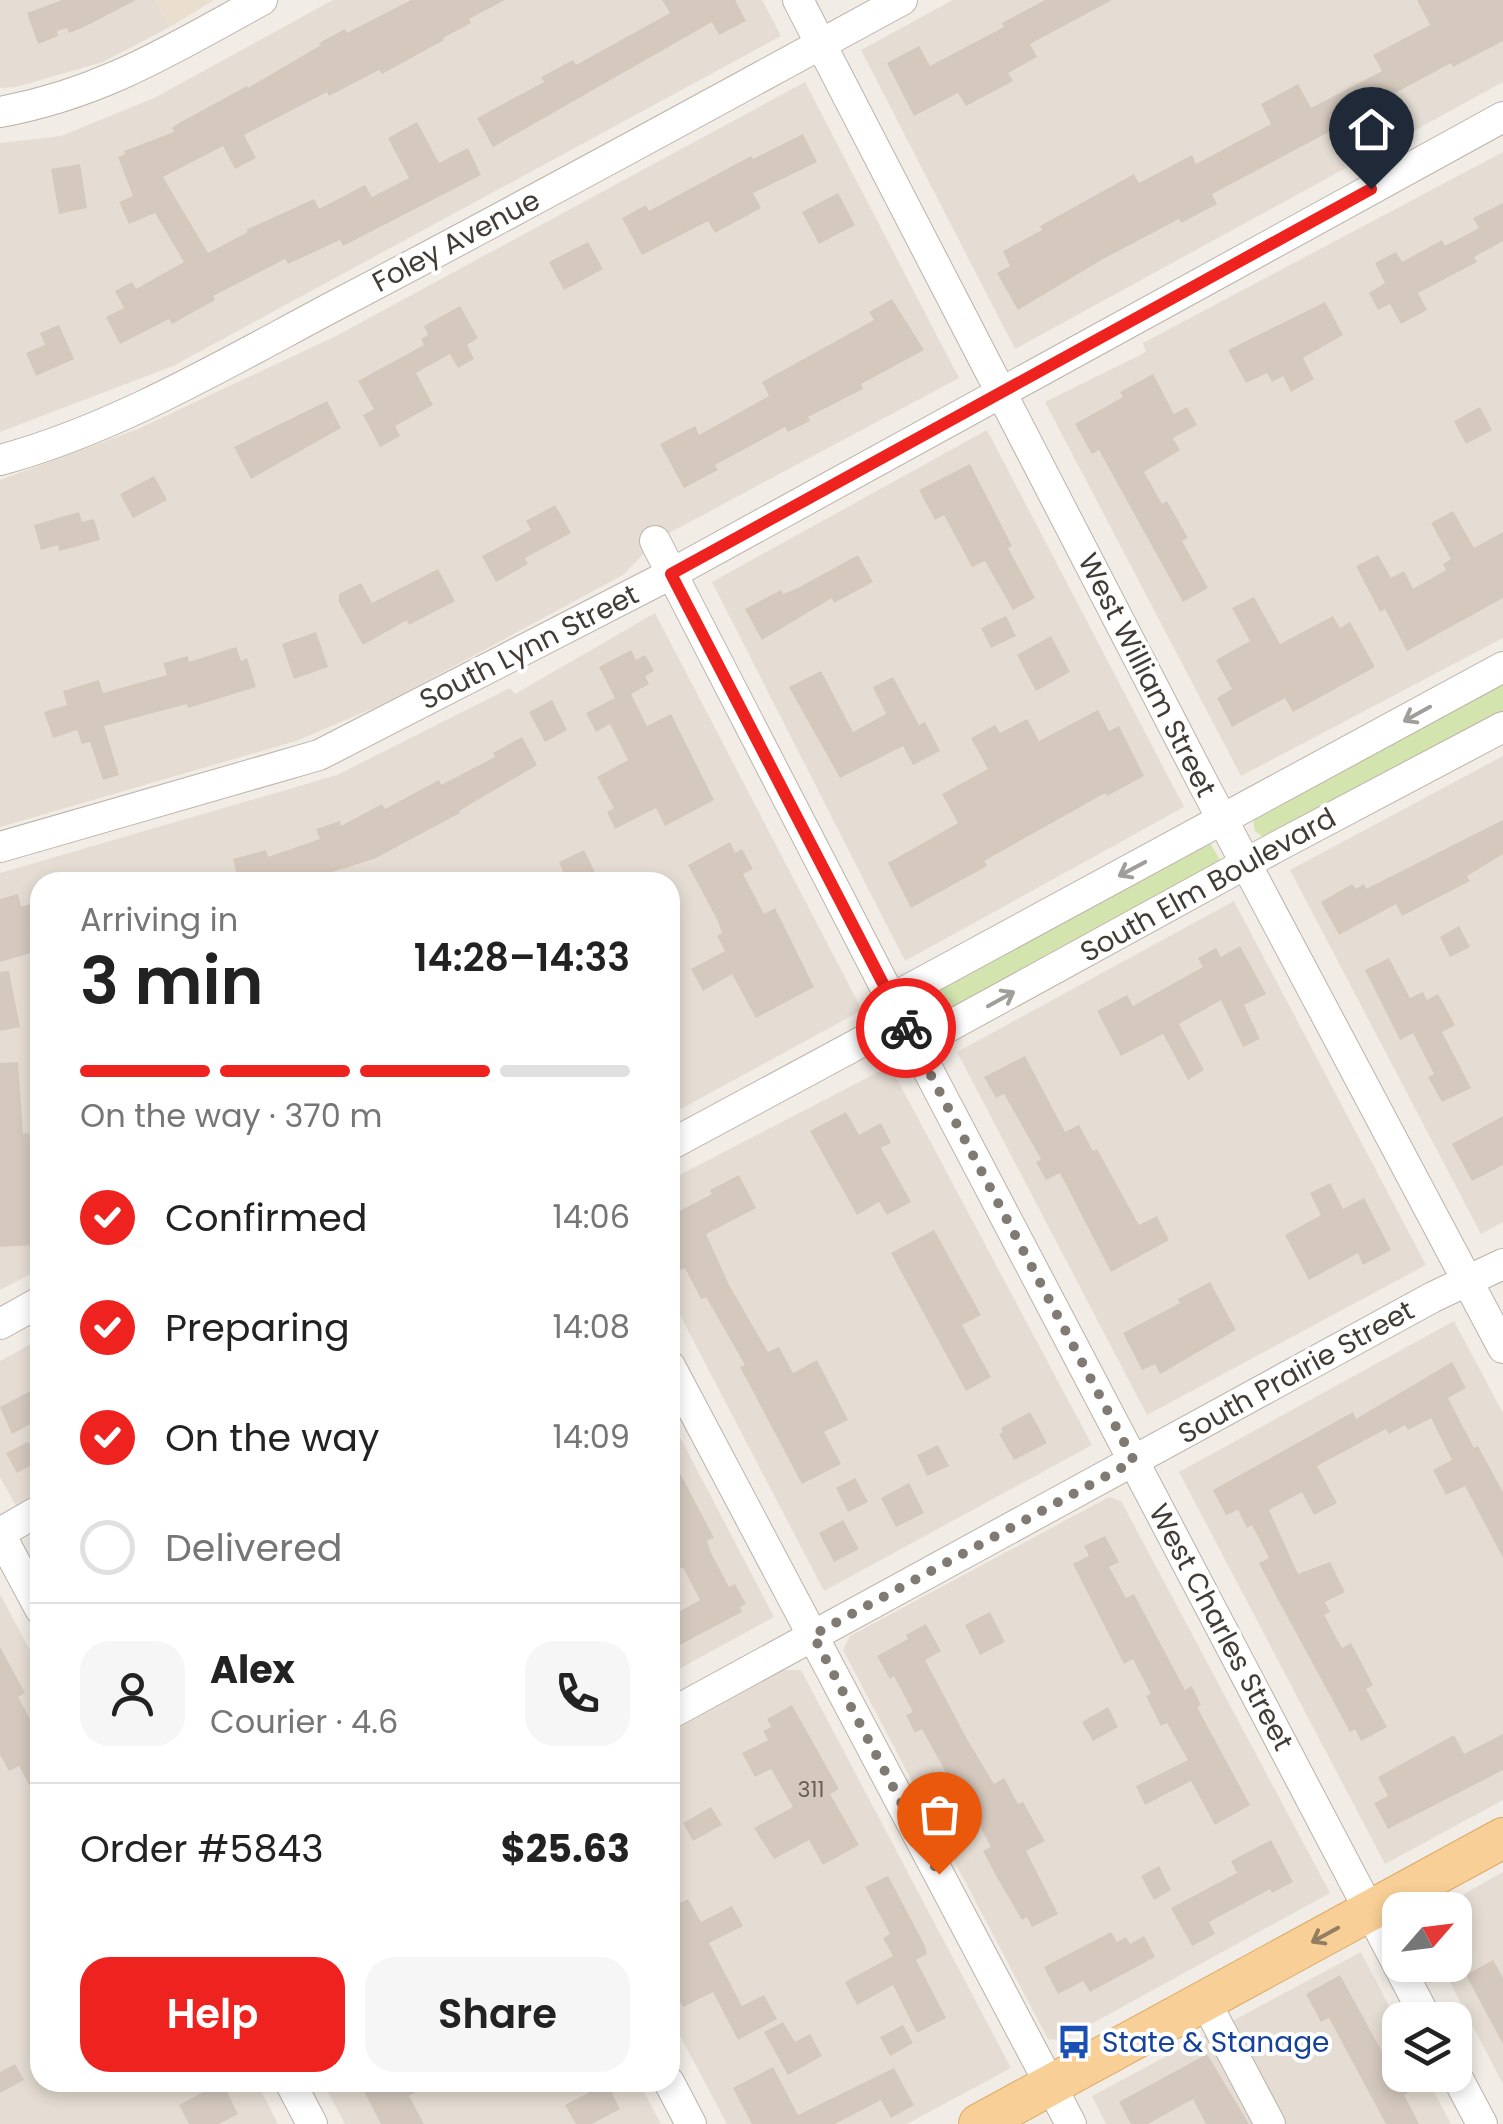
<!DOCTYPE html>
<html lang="en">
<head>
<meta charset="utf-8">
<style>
  body { margin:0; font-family:Poppins,sans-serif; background:#f6f6f6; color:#222; height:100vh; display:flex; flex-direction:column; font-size:38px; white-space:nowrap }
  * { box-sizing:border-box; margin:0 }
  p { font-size:32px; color:#767676 }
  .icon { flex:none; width:55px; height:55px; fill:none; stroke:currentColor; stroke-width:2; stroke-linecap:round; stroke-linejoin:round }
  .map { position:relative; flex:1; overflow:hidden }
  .drawer { position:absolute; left:30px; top:872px; width:650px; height:1220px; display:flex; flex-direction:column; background:#fff; border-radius:30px; box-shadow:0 5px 15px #0003 }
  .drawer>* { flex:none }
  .needle { width:65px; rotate:62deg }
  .controls { position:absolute; left:1382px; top:1892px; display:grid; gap:20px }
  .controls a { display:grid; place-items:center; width:90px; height:90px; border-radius:20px; background:#fff; box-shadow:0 5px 15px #0003; font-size:50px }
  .pin { position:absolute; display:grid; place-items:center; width:85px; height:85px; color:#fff; margin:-102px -42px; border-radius:50% 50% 50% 0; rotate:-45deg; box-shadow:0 0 10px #0007 }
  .pin .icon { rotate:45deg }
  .courier { position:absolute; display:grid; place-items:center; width:100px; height:100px; margin:-50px; border:8px solid #ee221f; border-radius:50%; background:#fff; color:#222; box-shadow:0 2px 12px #0007 }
  .summary em { font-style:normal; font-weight:600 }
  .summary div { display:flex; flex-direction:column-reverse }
  .summary { display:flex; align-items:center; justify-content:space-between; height:170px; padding:0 50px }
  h1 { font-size:65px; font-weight:600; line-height:75px }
  .bar { display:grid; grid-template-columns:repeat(4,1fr); gap:15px 10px; align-content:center; height:120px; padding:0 50px }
  .bar i { height:12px; border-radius:8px; background:#e0e0e0 }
  .bar .active { background:#ee221f }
  .bar p { grid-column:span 4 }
  .line { display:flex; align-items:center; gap:25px; padding:0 50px; border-top:2px solid #e0e0e0 }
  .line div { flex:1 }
  .round { display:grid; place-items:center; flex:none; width:105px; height:105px; border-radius:30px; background:#f6f6f6 }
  ol { padding:0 50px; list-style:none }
  li { display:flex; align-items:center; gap:30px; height:110px }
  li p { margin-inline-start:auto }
  li .icon { padding:10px; border-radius:50%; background:#ee221f; color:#fff; stroke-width:4 }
  li:last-child { color:#767676 }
  li i { width:55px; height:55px; border:5px solid #e0e0e0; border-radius:50% }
  .button { display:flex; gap:20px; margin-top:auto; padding:20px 50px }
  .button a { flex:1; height:115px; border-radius:30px; background:#ee221f; color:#fff; font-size:40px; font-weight:600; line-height:115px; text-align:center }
  .button a+a { background:#f6f6f6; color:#222 }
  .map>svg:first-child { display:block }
</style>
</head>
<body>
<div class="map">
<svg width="1503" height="2124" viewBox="0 0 1503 2124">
  <rect width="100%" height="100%" fill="#f1ece5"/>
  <g fill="#e5ddd3">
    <polygon points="0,0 156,0 170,27 103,62 16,87 0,88"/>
    <polygon points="333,0 762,0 781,36 173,366 0,432 0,143 61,136 154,98"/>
    <polygon points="953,0 1503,0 1503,82 1015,349 861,50"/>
    <polygon points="805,82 959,378 671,532 655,542 623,575 386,703 296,741 0,827 0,480 138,429 334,337"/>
    <polygon points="1503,152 1503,638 1241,776 1045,402 1146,352 1143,343"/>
    <polygon points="987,430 1184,807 905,961 712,582"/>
    <polygon points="655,613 862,1010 670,1115 670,882 40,882 40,1269 0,1290 0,873 337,775 510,688 515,694"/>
    <polygon points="1503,756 1503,1222 1481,1234 1290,870"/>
    <polygon points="1234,901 1426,1265 1147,1415 957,1052"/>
    <polygon points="890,1066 1092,1445 824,1591 670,1296 670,1180"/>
    <polygon points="1454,1321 1503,1413 1503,1800 1385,1864 1179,1472"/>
    <polygon points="40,1339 40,1549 0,1477 0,1361"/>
    <polygon points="670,1418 774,1617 670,1674"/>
    <polygon points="1109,1497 1121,1501 1330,1893 1062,2040 1048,2039 843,1650 850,1636"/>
    <polygon points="0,1594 40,1669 40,2082 257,2083 278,2124 0,2124"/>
    <polygon points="782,1670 801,1670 1011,2068 907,2124 727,2124 670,2017 670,1733"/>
    <polygon points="1503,1872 1503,2084 1441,1965 1455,1965 1455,1910 1436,1910"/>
    <polygon points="1361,1952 1400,2027 1400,2075 1425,2075 1451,2124 1106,2124 1092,2096"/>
    <polygon points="323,2083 639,2083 661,2124 345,2124"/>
  </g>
  <polygon fill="#eadfcf" points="156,0 214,0 170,27"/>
  <g fill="#d3e4af">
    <polygon points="1503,679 1503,716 1266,839 1255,831 1253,819"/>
    <polygon points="1210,843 1220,860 1214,872 937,1017 923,1008 921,998"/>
  </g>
  <g fill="#d5c9be">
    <polygon points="62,0 136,0 82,28 69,33 67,28 57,31 58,36 38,44 27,13"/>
    <polygon points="411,0 505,0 469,19 471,23 443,38 444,40 382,74 379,70 329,96 327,92 244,135 256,158 235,169 223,146 163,177 208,253 248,232 246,230 314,199 319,209 365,185 372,197 409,178 388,138 417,122 439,163 468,148 481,175 343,246 340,240 288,264 285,259 213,296 215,300 172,324 169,319 120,344 106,317 124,308 115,291 132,282 136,289 184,262 155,213 129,224 119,202 133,196 118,157 125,154 124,151 174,132 172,128 179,123 247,86 248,88 321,45 319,43 345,29 347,33"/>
    <polygon points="662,0 735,0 746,21 719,35 712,22 493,147 477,118 544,82 541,77 573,60 576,65 670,13"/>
    <polygon points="1045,0 1112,0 1030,44 1037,57 1008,73 1013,81 966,106 958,93 914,116 887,63 919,46 930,66 1004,27 1002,23"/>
    <polygon points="1417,0 1503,0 1503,41 1453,67 1451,63 1371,106 1372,109 1212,194 1217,204 1181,223 1179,219 1103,259 1018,310 997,273 1010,266 1003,251 1042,230 1040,226 1134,174 1139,183 1192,155 1196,164 1271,124 1261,104 1298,84 1311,108 1382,71 1373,55 1430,25"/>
    <polygon points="803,134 817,162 753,193 761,208 715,233 708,221 642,255 622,218 646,205 649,211 751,156 753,159"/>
    <polygon points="80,164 87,208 59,214 51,169"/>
    <polygon points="838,193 855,225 819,244 802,212"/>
    <polygon points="1503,203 1503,241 1474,257 1477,262 1418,293 1427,310 1401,324 1390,304 1378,310 1369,293 1385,283 1375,263 1396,252 1402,262 1442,240 1445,246 1479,228 1473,218"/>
    <polygon points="588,242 603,269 564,290 549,262"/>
    <polygon points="892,299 924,350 861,384 863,389 808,417 810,421 788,432 785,427 715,465 718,470 684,488 660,444 695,426 699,435 769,396 762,382 874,320 869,312"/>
    <polygon points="1325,302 1343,335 1303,358 1314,379 1291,392 1283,376 1272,382 1267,373 1246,383 1228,350"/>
    <polygon points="460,306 478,338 467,345 474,359 458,368 450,354 416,373 433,405 395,426 400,436 380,447 363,415 374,409 358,381 424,345 421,339 428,335 424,326"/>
    <polygon points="59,325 74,359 36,376 26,353 45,345 40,333"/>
    <polygon points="1153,374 1174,414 1187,407 1197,425 1173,438 1180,450 1144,472 1162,504 1167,501 1188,538 1182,541 1208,588 1183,602 1099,450 1092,454 1075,424 1123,397 1120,392"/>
    <polygon points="327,401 341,428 251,479 234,447"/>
    <polygon points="1480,407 1492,430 1466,444 1454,421"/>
    <polygon points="970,464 1012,546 1008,548 1035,598 1013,610 985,561 972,567 944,515 935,520 919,490"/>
    <polygon points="154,476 167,500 133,518 120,494"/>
    <polygon points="555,505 571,533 525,558 528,564 496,582 482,556 531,530 526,521"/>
    <polygon points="1453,511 1474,548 1503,532 1503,598 1407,651 1385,609 1380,612 1356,566 1378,555 1391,578 1404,571 1413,589 1446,570 1443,564 1451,559 1431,523"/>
    <polygon points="79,512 82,522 94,519 100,540 59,551 58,545 41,550 34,525"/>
    <polygon points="858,555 873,582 834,603 832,598 762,640 745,609 781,590 783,594 798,588"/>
    <polygon points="438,569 455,601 409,625 407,620 363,645 339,602 339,594 361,583 372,603"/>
    <polygon points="1254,597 1280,644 1333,616 1340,628 1350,622 1375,667 1293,712 1285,698 1232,727 1217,698 1232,689 1216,660 1250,641 1232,608"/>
    <polygon points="1006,616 1016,636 991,648 981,628"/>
    <polygon points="316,632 328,667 294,679 282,644"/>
    <polygon points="1051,636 1070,672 1036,691 1017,655"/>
    <polygon points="236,647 241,661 247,658 256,687 188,708 187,704 104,726 119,775 103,780 90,742 82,744 77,730 53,738 44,712 67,705 63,691 99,680 103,693 167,675 163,663 188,656 189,662"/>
    <polygon points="631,650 636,660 645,655 654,671 645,676 649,684 631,694 647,726 671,714 714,800 665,826 656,808 615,829 607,812 614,808 597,777 628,760 610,724 596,732 586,713 615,698 599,667"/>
    <polygon points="821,671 853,732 886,714 873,687 893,677 919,725 925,722 940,751 913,765 903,746 840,778 789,687"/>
    <polygon points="552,700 567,730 545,742 529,712"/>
    <polygon points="1098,710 1109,731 1119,726 1144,776 1107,796 1105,793 984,861 987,866 911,908 888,863 958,823 942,794 988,769 971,738 995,725 1000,733 1027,719 1039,741"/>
    <polygon points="522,737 537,765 459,811 460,813 374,859 300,882 296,876 272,882 239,882 233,859 266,850 268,857 320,839 316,829 340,821 341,826 382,804 385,809 439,780 441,785 495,757 493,753"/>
    <polygon points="1503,820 1503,854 1467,876 1470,881 1402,916 1396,904 1339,935 1321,902 1352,884 1356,889 1364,884 1366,889"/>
    <polygon points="730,842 735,853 742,849 753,869 743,874 764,914 775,908 814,987 756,1018 732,974 703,991 691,969 725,951 717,936 722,933 718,921 688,865"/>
    <polygon points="584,850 600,882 568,882 559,862"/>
    <polygon points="18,894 21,907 40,901 40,931 29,934 34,952 0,962 0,899"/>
    <polygon points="1459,926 1470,947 1450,957 1440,937"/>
    <polygon points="1240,946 1266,994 1244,1005 1260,1039 1243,1047 1221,1000 1179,1024 1204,1070 1188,1080 1163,1034 1121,1056 1097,1011 1127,995 1133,1006 1203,967 1198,958 1216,948 1221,957"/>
    <polygon points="1389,958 1410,998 1423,992 1427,1000 1438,994 1455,1025 1442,1032 1471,1088 1442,1102 1428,1077 1434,1074 1413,1033 1400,1040 1365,970"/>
    <polygon points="9,971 20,1027 0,1031 0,972"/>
    <polygon points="1025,1056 1065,1132 1079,1125 1093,1151 1097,1149 1139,1225 1157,1216 1169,1240 1111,1272 1060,1173 1046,1180 1036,1162 1041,1159 1004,1094 996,1098 984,1077"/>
    <polygon points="18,1062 23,1134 29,1133 35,1208 40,1208 40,1236 36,1236 36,1245 0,1247 0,1063"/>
    <polygon points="846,1112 859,1135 881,1123 891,1143 881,1148 911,1202 887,1215 879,1202 857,1215 810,1131"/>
    <polygon points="1503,1116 1503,1165 1472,1181 1452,1144"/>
    <polygon points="739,1175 756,1208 706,1234 729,1285 768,1352 779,1347 793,1373 817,1360 848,1420 824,1432 841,1464 802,1484 740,1367 745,1365 706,1297 701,1299 685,1268 681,1270 670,1251 670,1216 712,1194 710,1190"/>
    <polygon points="1330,1183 1343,1209 1364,1198 1391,1250 1363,1265 1358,1253 1309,1280 1285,1235 1321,1215 1310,1193"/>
    <polygon points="934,1230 981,1315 962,1325 991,1377 966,1391 891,1253"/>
    <polygon points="1210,1282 1236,1330 1160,1374 1155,1364 1142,1370 1123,1333 1180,1303 1178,1299"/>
    <polygon points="1452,1362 1466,1388 1448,1398 1474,1448 1478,1446 1503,1492 1503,1558 1465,1486 1446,1495 1433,1470 1452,1460 1431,1418 1408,1430 1405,1425 1389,1434 1386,1429 1317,1466 1337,1503 1314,1515 1302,1492 1269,1510 1298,1574 1330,1562 1345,1592 1325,1602 1330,1612 1324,1615 1342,1648 1351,1643 1373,1685 1366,1689 1387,1727 1361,1741 1355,1729 1350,1732 1276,1596 1259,1563 1269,1558 1252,1525 1247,1528 1238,1510 1226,1515 1213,1490 1353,1412 1356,1419"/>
    <polygon points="40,1386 40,1419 12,1434 0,1407"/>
    <polygon points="1030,1412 1047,1443 1014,1460 999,1434 1003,1432 1001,1428"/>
    <polygon points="28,1442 39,1461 17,1473 6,1453"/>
    <polygon points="938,1445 949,1466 927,1476 917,1455"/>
    <polygon points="670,1454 714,1538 707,1541 711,1553 729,1587 735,1584 746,1604 740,1607 742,1612 670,1650 670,1617 700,1600 683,1567 670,1574"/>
    <polygon points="855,1478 868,1502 848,1512 836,1488"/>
    <polygon points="909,1483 924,1513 896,1527 881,1498"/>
    <polygon points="843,1520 859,1549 834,1562 819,1533"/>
    <polygon points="1105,1536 1119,1562 1109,1567 1126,1598 1134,1594 1185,1690 1192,1686 1201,1705 1197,1707 1250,1805 1215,1825 1191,1781 1145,1805 1136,1786 1188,1760 1167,1723 1161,1726 1146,1696 1151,1694 1133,1659 1124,1664 1073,1564 1089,1556 1084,1546"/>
    <polygon points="990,1612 1005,1642 980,1655 965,1625"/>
    <polygon points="926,1624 941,1651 925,1660 967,1739 994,1784 1004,1778 1018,1804 1023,1802 1045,1841 1026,1851 1058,1914 1032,1927 1027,1917 1022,1920 999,1881 983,1851 991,1847 954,1778 950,1780 922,1729 915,1733 906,1715 913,1712 894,1676 890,1679 877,1656 908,1639 906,1635"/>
    <polygon points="0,1647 25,1693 18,1697 40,1737 40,1805 19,1766 9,1771 0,1755"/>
    <polygon points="792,1705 839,1789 830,1794 859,1845 823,1865 809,1840 774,1859 754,1828 793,1807 771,1769 755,1777 742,1753 768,1740 763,1731 771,1727 767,1719"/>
    <polygon points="1108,1707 1118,1727 1093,1741 1082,1722"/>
    <polygon points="1503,1734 1503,1770 1388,1829 1374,1803 1388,1796 1378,1777 1454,1735 1464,1754"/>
    <polygon points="711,1807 722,1825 693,1841 683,1823"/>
    <polygon points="1271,1840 1293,1882 1272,1893 1270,1889 1209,1922 1215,1934 1192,1946 1171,1908 1237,1873 1231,1861"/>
    <polygon points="1159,1866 1171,1890 1154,1900 1141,1876"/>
    <polygon points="888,1876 924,1944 927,1954 916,1960 946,2018 917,2033 893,1985 857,2005 845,1982 893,1956 883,1938 890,1934 865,1887"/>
    <polygon points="688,1899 701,1922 732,1906 743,1926 709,1943 742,2006 764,1995 777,2019 738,2040 713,1992 683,2007 670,1983 670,1908"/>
    <polygon points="1111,1932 1117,1942 1126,1937 1130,1944 1144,1936 1155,1957 1090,1992 1083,1981 1058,1994 1044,1967"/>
    <polygon points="1493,1960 1503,1978 1503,2044 1466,1975"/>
    <polygon points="1340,1975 1393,2072 1398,2070 1409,2092 1404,2095 1419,2124 1386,2124 1329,2018 1321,2022 1306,1994"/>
    <polygon points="783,2022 795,2042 810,2034 822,2056 788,2075 764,2032"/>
    <polygon points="903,2025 913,2043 890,2056 880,2037"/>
    <polygon points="1207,2054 1249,2124 1206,2124 1193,2099 1148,2124 1131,2124 1119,2102"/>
    <polygon points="15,2064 24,2080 0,2093 0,2072"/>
    <polygon points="773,2067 798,2115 894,2068 914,2105 891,2118 881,2100 835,2124 752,2124 733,2088"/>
    <polygon points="222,2082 238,2114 219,2124 189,2124 179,2105"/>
    <polygon points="359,2082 434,2082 409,2096 424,2124 381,2124"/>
    <polygon points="607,2083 620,2109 592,2124 576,2124 565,2105"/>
  </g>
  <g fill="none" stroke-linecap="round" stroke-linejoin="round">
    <g stroke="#bcb2a8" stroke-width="32">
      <g id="minor">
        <polyline points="798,0 1203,783 1503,1348"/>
        <path d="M0 112C103 93 172 49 262 0"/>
        <path d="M0 460C116 429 230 361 336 305 526 206 714 102 902 0"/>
        <polyline points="655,541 915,1045 1427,2020"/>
        <polyline points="0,847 319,755 671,574 1503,117"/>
        <polyline points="891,999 1503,667"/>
        <polyline points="915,1045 1278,846 1503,727"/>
        <polyline points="670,1145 902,1020"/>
        <polyline points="0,1324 40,1302"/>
        <polyline points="670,1366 1071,2124"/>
        <polyline points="0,1533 40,1510"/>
        <polyline points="0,1534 40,1609"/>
        <polyline points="670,1714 1433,1297 1503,1264"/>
        <polyline points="1205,2001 1270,2124"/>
        <polyline points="1455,2073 1482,2124"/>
        <polyline points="290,2082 312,2124"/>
        <polyline points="669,2082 691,2124"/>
      </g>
    </g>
    <g stroke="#dcaa67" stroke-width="42">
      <polyline id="major" points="979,2124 1503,1838"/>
    </g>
    <use href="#minor" stroke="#fff" stroke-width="30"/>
    <use href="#major" stroke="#f8cf96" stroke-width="40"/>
  </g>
  <defs><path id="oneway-shaft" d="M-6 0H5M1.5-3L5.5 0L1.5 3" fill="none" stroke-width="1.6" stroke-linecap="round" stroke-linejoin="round" transform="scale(2.5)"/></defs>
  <g stroke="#a19e9a">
    <use href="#oneway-shaft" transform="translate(1417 714) rotate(151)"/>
    <use href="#oneway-shaft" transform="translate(1132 869) rotate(152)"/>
    <use href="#oneway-shaft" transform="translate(1001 999) rotate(-29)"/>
  </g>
  <use stroke="#947e61" href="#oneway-shaft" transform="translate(1325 1935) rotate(151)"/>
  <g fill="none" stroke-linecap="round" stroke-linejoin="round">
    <polyline stroke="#807a73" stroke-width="10" stroke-dasharray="0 18" points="906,1028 1134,1461 813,1635 939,1874"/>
    <polyline stroke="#ee221f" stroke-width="12" points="906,1028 671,574 1371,189"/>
  </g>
  <defs>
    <g id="bus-bare" transform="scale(2.7)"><path d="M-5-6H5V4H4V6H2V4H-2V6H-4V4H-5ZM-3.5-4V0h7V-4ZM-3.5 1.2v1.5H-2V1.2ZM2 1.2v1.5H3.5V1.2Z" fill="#1a4fb4" stroke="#fff" stroke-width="2.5" paint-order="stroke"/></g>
  </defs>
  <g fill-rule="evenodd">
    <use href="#bus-bare" x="1074" y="2042"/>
  </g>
  <g text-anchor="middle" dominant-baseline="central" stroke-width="8" stroke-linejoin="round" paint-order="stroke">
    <g font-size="22" fill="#685f57">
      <text x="811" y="1789">311</text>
    </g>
    <g font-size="28" fill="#433c35" stroke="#fff">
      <text transform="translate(456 241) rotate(-28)">Foley Avenue</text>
      <text transform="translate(529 647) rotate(-27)">South Lynn Street</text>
      <text transform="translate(1147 675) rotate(63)">West William Street</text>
      <text transform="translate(1208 885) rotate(-29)">South Elm Boulevard</text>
      <text transform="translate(1296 1372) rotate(-29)">South Prairie Street</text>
      <text transform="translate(1221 1627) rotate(62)">West Charles Street</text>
    </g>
    <g font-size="28" fill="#164399" stroke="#fff" text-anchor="start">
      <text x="1102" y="2042">State &amp; Stanage</text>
    </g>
  </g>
</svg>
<div class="controls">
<a><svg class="needle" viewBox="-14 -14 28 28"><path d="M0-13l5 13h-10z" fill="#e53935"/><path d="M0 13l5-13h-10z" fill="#767676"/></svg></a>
<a><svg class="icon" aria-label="layers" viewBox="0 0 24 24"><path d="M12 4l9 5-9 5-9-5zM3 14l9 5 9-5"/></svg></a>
</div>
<div class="pin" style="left:939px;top:1874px;background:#ea580c"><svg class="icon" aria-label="bag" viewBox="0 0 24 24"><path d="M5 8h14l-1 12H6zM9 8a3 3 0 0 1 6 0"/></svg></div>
<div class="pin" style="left:1371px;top:189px;background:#1f2937"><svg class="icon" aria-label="home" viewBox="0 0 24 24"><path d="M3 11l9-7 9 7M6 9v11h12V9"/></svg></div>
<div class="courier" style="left:906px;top:1028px"><svg class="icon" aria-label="bike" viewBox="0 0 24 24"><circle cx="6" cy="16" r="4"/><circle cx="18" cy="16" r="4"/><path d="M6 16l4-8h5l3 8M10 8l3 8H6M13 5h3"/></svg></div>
<section class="drawer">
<div class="summary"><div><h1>3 min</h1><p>Arriving in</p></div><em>14:28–14:33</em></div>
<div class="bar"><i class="active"></i><i class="active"></i><i class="active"></i><i></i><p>On the way · 370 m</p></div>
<ol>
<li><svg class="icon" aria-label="check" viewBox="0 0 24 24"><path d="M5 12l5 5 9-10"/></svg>Confirmed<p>14:06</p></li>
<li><svg class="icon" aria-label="check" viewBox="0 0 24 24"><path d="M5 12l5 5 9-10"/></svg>Preparing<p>14:08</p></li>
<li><svg class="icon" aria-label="check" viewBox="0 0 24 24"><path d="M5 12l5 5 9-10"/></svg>On the way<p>14:09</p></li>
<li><i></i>Delivered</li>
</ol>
<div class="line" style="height:180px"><a class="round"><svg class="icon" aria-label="person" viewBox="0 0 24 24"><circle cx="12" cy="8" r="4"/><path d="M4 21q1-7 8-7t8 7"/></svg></a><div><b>Alex</b><p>Courier · 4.6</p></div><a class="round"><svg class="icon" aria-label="phone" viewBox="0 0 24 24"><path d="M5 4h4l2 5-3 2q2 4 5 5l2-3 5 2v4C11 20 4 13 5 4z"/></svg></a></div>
<div class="line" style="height:130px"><div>Order #5843</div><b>$25.63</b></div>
<div class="button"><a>Help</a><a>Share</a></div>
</section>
</div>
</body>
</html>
